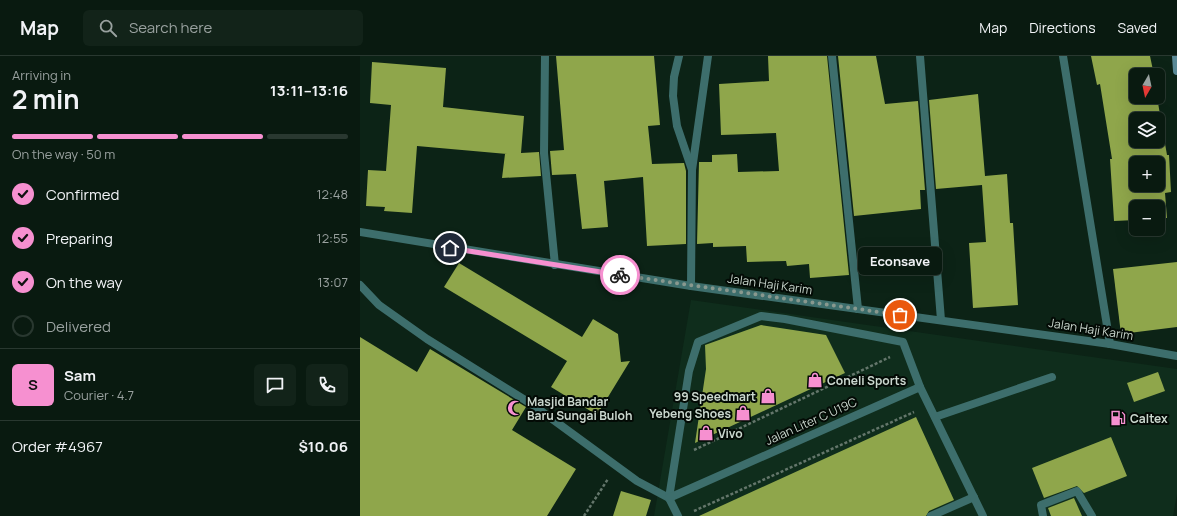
<!DOCTYPE html>
<html lang="en">
<head>
<meta charset="utf-8">
<style>
  body { margin:0; font-family:Manrope,sans-serif; background:#122319; color:#f1f3f6; height:100vh; display:flex; flex-direction:column; font-size:15px; white-space:nowrap }
  * { box-sizing:border-box; margin:0 }
  p { font-size:13px; color:#99a19f }
  .icon { flex:none; width:22px; height:22px; fill:none; stroke:currentColor; stroke-width:2; stroke-linecap:round; stroke-linejoin:round }
  .map { position:relative; flex:1; overflow:hidden }
  .details { display:flex; flex-direction:column; background:#091a10; width:360px }
  .details>* { flex:none }
  .needle { width:26px; rotate:189deg }
  .fabs { position:absolute; left:769px; top:12px; display:grid; gap:8px }
  .fabs a { display:grid; place-items:center; width:36px; height:36px; border-radius:6px; background:#091a10; box-shadow:0 4px 16px #0002,0 0 0 1px #293830; font-size:20px }
  .pin { position:absolute; display:grid; place-items:center; width:34px; height:34px; color:#fff; margin:-17px; border:2px solid #fff; border-radius:50%; box-shadow:0 1px 4px #0007 }
  .courier { position:absolute; display:grid; place-items:center; width:40px; height:40px; margin:-20px; border:3px solid #f690d0; border-radius:50%; background:#fff; color:#222; box-shadow:0 1px 5px #0007 }
  .bubble { position:absolute; height:28px; border-radius:6px; background:#091a10; box-shadow:0 4px 16px #0002,0 0 0 1px #293830; font-size:13px; font-weight:700; line-height:28px; text-align:center }
  .overview em { font-style:normal; font-weight:700 }
  .overview div { display:flex; flex-direction:column-reverse }
  .overview { display:flex; align-items:center; justify-content:space-between; height:68px; padding:0 12px }
  h1 { font-size:26px; font-weight:700; line-height:30px }
  .bar { display:grid; grid-template-columns:repeat(4,1fr); gap:6px 4px; align-content:center; height:48px; padding:0 12px }
  .bar i { height:5px; border-radius:3px; background:#293830 }
  .bar .selected { background:#f690d0 }
  .bar p { grid-column:span 4 }
  .line { display:flex; align-items:center; gap:10px; padding:0 12px; border-top:1px solid #293830 }
  .line div { flex:1 }
  .round { display:grid; place-items:center; flex:none; width:42px; height:42px; border-radius:6px; background:#122319 }
  ol { padding:0 12px; list-style:none }
  li { display:flex; align-items:center; gap:12px; height:44px }
  li p { margin-inline-start:auto }
  li .icon { padding:4px; border-radius:50%; background:#f690d0; color:#111; stroke-width:4 }
  li:last-child { color:#99a19f }
  li i { width:22px; height:22px; border:2px solid #293830; border-radius:50% }
  header { display:flex; align-items:center; gap:24px; box-sizing:border-box; height:56px; padding:0 20px; background:#091a10; border-bottom:1px solid #293830 }
  header strong { font-size:19px }
  nav { display:flex; gap:22px; margin-inline-start:auto; font-size:14px }
  .search { width:280px; height:36px; background:#122319; display:flex; align-items:center; gap:10px; box-sizing:border-box; padding:0 14px; border-radius:6px; color:#99a19f; font-size:15px }
  main { display:flex; flex:1; min-height:0 }
  .map>svg:first-child { display:block }
</style>
</head>
<body>
<header>
<strong>Map</strong>
<div class="search"><svg class="icon" aria-label="search" viewBox="0 0 24 24"><circle cx="10" cy="10" r="6"/><path d="M15 15l6 6"/></svg>Search here</div>
<nav><a>Map</a><a>Directions</a><a>Saved</a></nav>
</header>
<main>
<section class="details">
<div class="overview"><div><h1>2 min</h1><p>Arriving in</p></div><em>13:11–13:16</em></div>
<div class="bar"><i class="selected"></i><i class="selected"></i><i class="selected"></i><i></i><p>On the way · 50 m</p></div>
<ol>
<li><svg class="icon" aria-label="check" viewBox="0 0 24 24"><path d="M5 12l5 5 9-10"/></svg>Confirmed<p>12:48</p></li>
<li><svg class="icon" aria-label="check" viewBox="0 0 24 24"><path d="M5 12l5 5 9-10"/></svg>Preparing<p>12:55</p></li>
<li><svg class="icon" aria-label="check" viewBox="0 0 24 24"><path d="M5 12l5 5 9-10"/></svg>On the way<p>13:07</p></li>
<li><i></i>Delivered</li>
</ol>
<div class="line" style="height:72px"><b class="round" style="background:#f690d0;color:#111">S</b><div><b>Sam</b><p>Courier · 4.7</p></div><a class="round"><svg class="icon" aria-label="chat" viewBox="0 0 24 24"><path d="M4 5h16v11H9l-5 4z"/></svg></a><a class="round"><svg class="icon" aria-label="phone" viewBox="0 0 24 24"><path d="M5 4h4l2 5-3 2q2 4 5 5l2-3 5 2v4C11 20 4 13 5 4z"/></svg></a></div>
<div class="line" style="height:52px"><div>Order #4967</div><b>$10.06</b></div>
</section>
<div class="map">
<svg width="817" height="460" viewBox="0 0 817 460">
  <rect width="100%" height="100%" fill="#0c2316"/>
  <polygon fill="#0f2d1c" points="331,244 817,313 817,438 813,460 294,460"/>
  <g fill="none" stroke-linecap="round" stroke-linejoin="round">
    <polyline stroke="#5a8996" stroke-width="8" points="816,0 817,15"/>
  </g>
  <g fill="#8fa64b" fill-rule="evenodd">
    <polygon points="196,0 294,0 300,69 288,70 292,108 324,107 326,115 326,188 287,190 283,121 244,125 248,171 222,173 216,118 192,119 190,95 204,94"/>
    <polygon points="408,0 467,0 489,219 450,222 449,208 427,210 426,205 387,206 386,190 353,191 353,187 337,188 339,106 352,106 352,99 377,98 378,116 419,115 416,77 361,79 359,28 409,25"/>
    <polygon points="478,0 516,0 525,48 558,45 565,134 560,134 561,153 494,160"/>
    <path d="M731 0H790L794 19H776V41H797L807 99H809L811 136 805 137 807 162H798V151H776V164L754 165 750 103H752L740 28 737 29ZM776 63H798V85H776ZM776 107H798V129H776Z"/>
    <polygon points="12,6 86,12 83,51 164,60 161,97 179,96 181,120 142,122 145,98 147,98 57,90 52,157 24,155 25,151 6,150 8,114 26,115 31,49 10,47"/>
    <polygon points="618,38 625,120 647,118 650,167 653,167 658,249 613,252 609,187 626,186 622,129 576,133 569,44"/>
    <polygon points="817,206 817,271 761,278 753,213"/>
    <polygon points="99,207 222,281 233,263 258,278 261,306 270,305 237,359 191,331 207,305 84,231"/>
    <polygon points="401,269 466,279 485,317 335,387 346,313 345,289"/>
    <polygon points="0,281 57,316 70,293 166,351 152,374 216,413 187,460 0,460"/>
    <polygon points="798,316 805,335 774,346 767,327"/>
    <polygon points="556,361 594,444 569,455 566,460 339,460"/>
    <polygon points="751,381 767,420 724,437 717,430 684,442 672,412"/>
    <polygon points="261,435 291,444 286,460 253,460"/>
    <polygon points="714,442 722,460 691,460 688,452"/>
  </g>
  <g fill="none" stroke-linecap="round" stroke-linejoin="round">
    <g stroke="#64766b" stroke-width="2.5" stroke-dasharray="3 2" stroke-linecap="butt">
      <polyline points="334,394 530,301"/>
      <polyline points="334,455 554,356"/>
      <polyline points="224,460 248,423"/>
    </g>
    <g stroke="#3d6e6c" stroke-width="8">
      <polyline points="185,0 184,97 195,209"/>
      <polyline points="332,114 348,0"/>
      <polyline points="0,229 19,249 67,283 173,349 277,425 309,442"/>
      <polyline points="575,361 692,321"/>
      <polyline points="318,460 309,442 329,315 338,286 401,260 425,263 543,286 560,331"/>
      <polyline points="571,460 614,441"/>
      <polyline points="683,460 681,449 717,435 732,460"/>
    </g>
    <g stroke="#3d6e6c" stroke-width="8">
      <polyline points="319,0 314,21 313,40 317,70 332,114 331,230"/>
      <polyline points="472,0 498,253"/>
      <polyline points="560,0 581,264"/>
      <polyline points="703,0 750,288"/>
      <polyline points="0,176 331,230 750,288 817,300"/>
      <polyline points="309,442 560,331 623,460"/>
    </g>
  </g>
  <g fill="none" stroke-linecap="round" stroke-linejoin="round">
    <polyline stroke="#88988e" stroke-width="4" stroke-dasharray="0 7.2" points="260,219 540,259"/>
    <polyline stroke="#f690d0" stroke-width="5" points="90,192 260,219"/>
  </g>
  <defs>
    <g id="shop-bare" transform="scale(1.2)"><path d="M-5-2.5h2.3a2.7 3.5 0 0 1 5.4 0H5L5.5 6h-11ZM-1.5-2.5h3a1.5 2.3 0 0 0-3 0Z" fill="#f690d0" stroke="#030a05" stroke-width="2.5" paint-order="stroke"/></g>
    <g id="mosque-bare" transform="scale(1.2)"><path d="M3.5-4.9A6 6 0 1 0 3.5 4.9A5 5 0 1 1 3.5-4.9Z" fill="#f690d0" stroke="#030a05" stroke-width="2.5" paint-order="stroke"/></g>
    <g id="fuel-bare" transform="scale(1.2)"><path d="M-5.5-6h7V0h2V4h1.3V-2.5L3-4.5l.8-.8L6-3V5H2.5V1h-1V6h-7ZM-4.2-4.7v3.2H.2V-4.7Z" fill="#f690d0" stroke="#030a05" stroke-width="2.5" paint-order="stroke"/></g>
  </defs>
  <g fill-rule="evenodd">
    <use href="#shop-bare" x="455" y="324"/>
    <use href="#shop-bare" x="408" y="340"/>
    <use href="#mosque-bare" x="155" y="352"/>
    <use href="#shop-bare" x="383" y="357"/>
    <use href="#fuel-bare" x="758" y="362"/>
    <use href="#shop-bare" x="346" y="377"/>
  </g>
  <g text-anchor="middle" dominant-baseline="central" stroke-width="4" stroke-linejoin="round" paint-order="stroke">
    <g font-size="12" fill="#cad7ce" stroke="#030a05">
      <text transform="translate(410 228) rotate(8)">Jalan Haji Karim</text>
      <text transform="translate(731 273) rotate(9)">Jalan Haji Karim</text>
      <text transform="translate(451 365) rotate(-24)">Jalan Liter C U19C</text>
    </g>
    <g font-size="12" font-weight="bold" fill="#cad7ce" stroke="#030a05" text-anchor="start">
      <text x="467" y="324">Coneli Sports</text>
      <text x="396" y="340" text-anchor="end">99 Speedmart</text>
      <text x="167" y="345">Masjid Bandar<tspan x="167" dy="14">Baru Sungai Buloh</tspan></text>
      <text x="371" y="357" text-anchor="end">Yebeng Shoes</text>
      <text x="770" y="362">Caltex</text>
      <text x="358" y="377">Vivo</text>
    </g>
  </g>
</svg>
<div class="fabs">
<a><svg class="needle" viewBox="-14 -14 28 28"><path d="M0-13l5 13h-10z" fill="#e53935"/><path d="M0 13l5-13h-10z" fill="#99a19f"/></svg></a>
<a><svg class="icon" aria-label="layers" viewBox="0 0 24 24"><path d="M12 4l9 5-9 5-9-5zM3 14l9 5 9-5"/></svg></a>
<a>+</a>
<a>−</a>
</div>
<div class="pin" style="left:540px;top:259px;background:#ea580c"><svg class="icon" aria-label="bag" viewBox="0 0 24 24"><path d="M5 8h14l-1 12H6zM9 8a3 3 0 0 1 6 0"/></svg></div>
<div class="pin" style="left:90px;top:192px;background:#1f2937"><svg class="icon" aria-label="home" viewBox="0 0 24 24"><path d="M3 11l9-7 9 7M6 9v11h12V9"/></svg></div>
<div class="courier" style="left:260px;top:219px"><svg class="icon" aria-label="bike" viewBox="0 0 24 24"><circle cx="6" cy="16" r="4"/><circle cx="18" cy="16" r="4"/><path d="M6 16l4-8h5l3 8M10 8l3 8H6M13 5h3"/></svg></div>
<div class="bubble" style="left:498px;top:191px;width:84px">Econsave</div>
</div>
</main>
</body>
</html>
